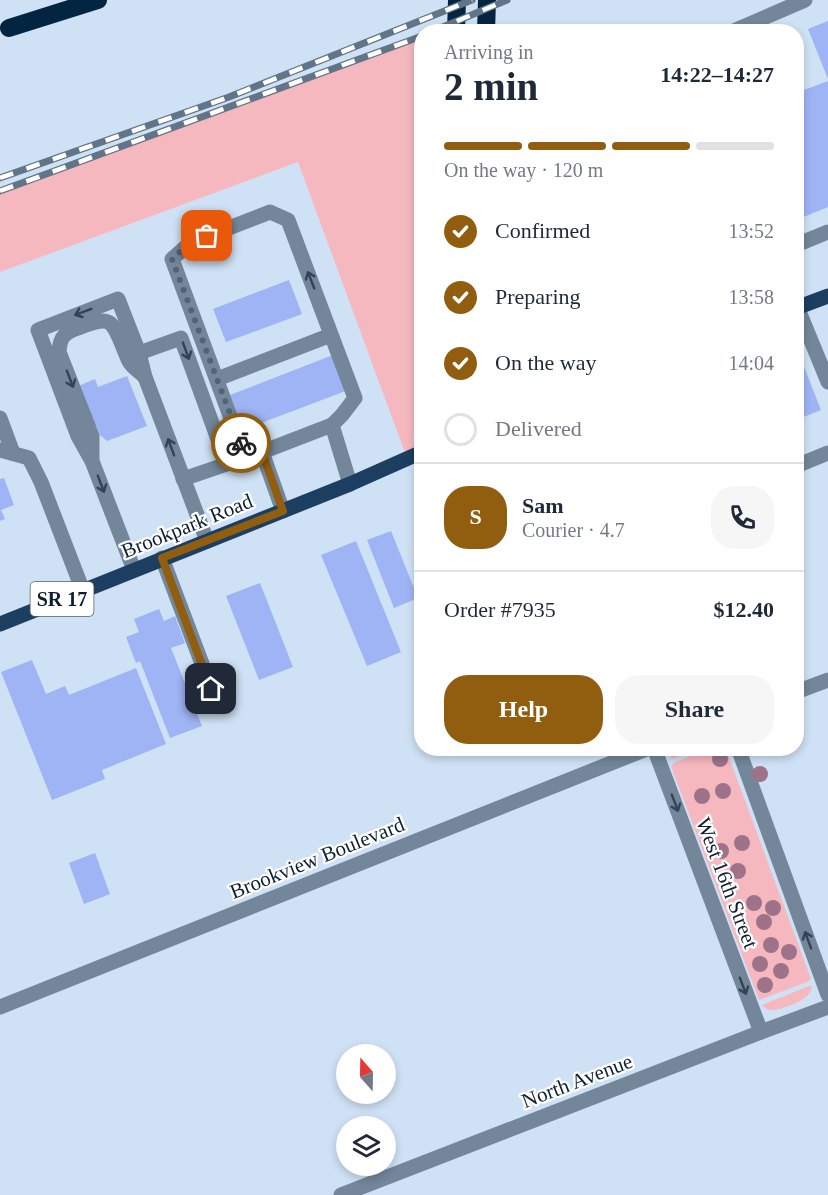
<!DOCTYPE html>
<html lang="en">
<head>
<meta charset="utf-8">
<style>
  body { margin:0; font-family:"Times New Roman",serif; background:#f6f6f7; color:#1f2937; height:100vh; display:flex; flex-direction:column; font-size:22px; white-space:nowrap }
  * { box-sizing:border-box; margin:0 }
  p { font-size:20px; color:#747a83 }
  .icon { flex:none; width:33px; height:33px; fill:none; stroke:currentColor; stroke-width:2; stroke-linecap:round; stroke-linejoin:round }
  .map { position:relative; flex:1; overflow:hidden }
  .side { position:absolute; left:414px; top:24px; width:390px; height:732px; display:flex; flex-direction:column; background:#fff; border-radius:24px; box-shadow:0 3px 9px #0003 }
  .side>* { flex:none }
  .needle { width:39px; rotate:340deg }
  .controls { position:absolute; left:336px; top:1044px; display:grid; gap:12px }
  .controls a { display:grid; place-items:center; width:60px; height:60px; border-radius:50%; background:#fff; box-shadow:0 3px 9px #0003; font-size:30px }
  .pin { position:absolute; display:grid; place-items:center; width:51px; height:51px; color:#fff; margin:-26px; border-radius:12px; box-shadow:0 3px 9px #0006 }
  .courier { position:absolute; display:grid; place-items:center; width:60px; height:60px; margin:-30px; border:4px solid #915e10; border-radius:50%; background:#fff; color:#222; box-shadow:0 2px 8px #0007 }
  .head em { font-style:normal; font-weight:700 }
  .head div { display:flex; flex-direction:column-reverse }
  .head { display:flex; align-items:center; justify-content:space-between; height:102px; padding:0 30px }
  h1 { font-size:39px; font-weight:700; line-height:45px }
  .bar { display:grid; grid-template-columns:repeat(4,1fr); gap:9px 6px; align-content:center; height:72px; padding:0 30px }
  .bar i { height:8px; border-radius:4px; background:#e0e1e3 }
  .bar .current { background:#915e10 }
  .bar p { grid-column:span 4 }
  .line { display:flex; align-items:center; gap:15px; padding:0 30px; border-top:2px solid #e0e1e3 }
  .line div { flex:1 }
  .round { display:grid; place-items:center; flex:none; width:63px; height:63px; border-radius:24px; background:#f6f6f7 }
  ol { padding:0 30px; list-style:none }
  li { display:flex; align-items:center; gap:18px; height:66px }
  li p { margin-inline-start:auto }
  li .icon { padding:6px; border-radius:50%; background:#915e10; color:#fff; stroke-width:4 }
  li:last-child { color:#747a83 }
  li i { width:33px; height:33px; border:3px solid #e0e1e3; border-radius:50% }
  .cta { display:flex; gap:12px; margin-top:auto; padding:12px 30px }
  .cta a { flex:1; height:69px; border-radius:24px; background:#915e10; color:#fff; font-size:24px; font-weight:700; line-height:69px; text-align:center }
  .cta a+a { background:#f6f6f7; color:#1f2937 }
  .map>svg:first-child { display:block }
</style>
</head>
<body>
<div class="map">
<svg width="828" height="1195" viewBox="0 0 828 1195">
  <rect width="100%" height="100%" fill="#cfe1f5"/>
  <g fill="#f6b8bf">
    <polygon points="421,36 421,456 408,461 298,162 0,272 0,191"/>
    <polygon points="677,749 677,748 699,749 671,759 672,754"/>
    <polygon points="710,749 726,749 811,979 807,982 759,1000 672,769 671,766 675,762"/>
    <path d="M809 986H812C811 990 811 991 808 995 802 1002 779 1011 770 1010 766 1009 765 1008 762 1005Z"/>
  </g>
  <g fill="#9fb4f5">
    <polygon points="828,21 828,79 808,29"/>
    <polygon points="828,81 828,207 796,220 796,93"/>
    <polygon points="289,280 302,314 226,342 213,309"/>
    <polygon points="338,353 351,389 243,430 230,395"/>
    <polygon points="799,354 821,410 796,420 796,355"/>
    <polygon points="127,376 147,426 107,441 100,435 96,425 92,427 76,387 95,379 98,387"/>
    <polygon points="4,478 14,505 1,510 5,519 0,521 0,479"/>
    <polygon points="391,531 418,598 394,608 367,540"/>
    <polygon points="356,541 401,652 367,666 321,555"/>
    <polygon points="260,583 293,667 259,680 226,596"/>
    <polygon points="159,609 164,621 175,616 185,643 171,648 202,726 170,738 140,661 136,663 126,637 139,632 134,619"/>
    <polygon points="32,660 46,694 65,686 69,695 136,668 166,744 102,770 105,779 52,800 1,672"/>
    <polygon points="95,853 110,894 84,904 69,863"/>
  </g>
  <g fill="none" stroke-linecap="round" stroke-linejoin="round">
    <g stroke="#73869a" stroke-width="15">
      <polyline points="736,32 736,30 805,0"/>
      <polyline points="796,245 828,232"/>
      <polyline points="796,304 828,382"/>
      <polyline points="139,353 181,338 227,464 183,479"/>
      <polyline points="217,379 331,335"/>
      <polyline points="0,418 13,453"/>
      <polyline points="0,450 29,458 41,482 83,591"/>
      <polyline points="262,452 332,425"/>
      <path d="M92 458V436L59 352C60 337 64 333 78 328 112 314 112 320 125 352 127 356 128 361 131 364 135 369 141 373 145 377"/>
      <polyline points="796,466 828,453"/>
      <polyline points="283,511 262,452 240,443 172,259 190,243 270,212 288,220 355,398 342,415 332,425 350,484"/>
      <polyline points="162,558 218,706"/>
      <polyline points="134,570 92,461 78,436 38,330 118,299 139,353 145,377 207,541"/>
      <polyline points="796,692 828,680"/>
      <polyline points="654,748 761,1032"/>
      <polyline points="738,748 828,995"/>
      <polyline points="0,1007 649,748"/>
      <polyline points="341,1195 761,1032 828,1007"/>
    </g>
    <g stroke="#1c3e60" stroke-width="15">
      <polyline points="796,308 828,296"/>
      <polyline points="0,624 350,484 422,452"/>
    </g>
    <g stroke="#042542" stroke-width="18">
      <polyline points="9,28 98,0"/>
      <polyline points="456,32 457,0"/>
      <polyline points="486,32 487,0"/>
    </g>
    <g stroke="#627487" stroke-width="7">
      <g id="rail">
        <polyline points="431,32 507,0"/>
        <polyline points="0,178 229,97 472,0"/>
        <polyline points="0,191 422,36"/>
      </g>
    </g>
    <use href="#rail" stroke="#fff" stroke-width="4.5" stroke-dasharray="14" stroke-linecap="butt"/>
  </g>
  <g fill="#9e7389">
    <circle cx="720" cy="759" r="8"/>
    <circle cx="760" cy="774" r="8"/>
    <circle cx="723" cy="791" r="8"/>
    <circle cx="702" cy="796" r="8"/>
    <circle cx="742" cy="843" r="8"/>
    <circle cx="721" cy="851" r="8"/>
    <circle cx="738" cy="871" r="8"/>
    <circle cx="754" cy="903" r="8"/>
    <circle cx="773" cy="908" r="8"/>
    <circle cx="764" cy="922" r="8"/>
    <circle cx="771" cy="945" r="8"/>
    <circle cx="789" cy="952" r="8"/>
    <circle cx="760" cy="964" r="8"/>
    <circle cx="781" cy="971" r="8"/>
    <circle cx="765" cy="985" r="8"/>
  </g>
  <defs><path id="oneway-shaft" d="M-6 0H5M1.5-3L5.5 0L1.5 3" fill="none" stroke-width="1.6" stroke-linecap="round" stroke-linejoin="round" transform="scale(1.5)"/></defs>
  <g stroke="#314356">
    <use href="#oneway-shaft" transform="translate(311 280) rotate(-111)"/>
    <use href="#oneway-shaft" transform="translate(83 312) rotate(159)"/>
    <use href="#oneway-shaft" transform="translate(186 351) rotate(70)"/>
    <use href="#oneway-shaft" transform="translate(70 379) rotate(69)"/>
    <use href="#oneway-shaft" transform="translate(171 447) rotate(-110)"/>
    <use href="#oneway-shaft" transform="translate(101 484) rotate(69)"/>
    <use href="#oneway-shaft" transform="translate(675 803) rotate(69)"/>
    <use href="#oneway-shaft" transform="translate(808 940) rotate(-110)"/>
    <use href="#oneway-shaft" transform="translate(743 986) rotate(69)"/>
  </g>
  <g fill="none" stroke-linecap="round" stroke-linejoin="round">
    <polyline stroke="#526376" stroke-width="6" stroke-dasharray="0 10.8" points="207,236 190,243 172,259 241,443"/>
    <polyline stroke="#915e10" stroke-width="8" points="211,689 162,558 283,511 262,452 241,443"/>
  </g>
  <g text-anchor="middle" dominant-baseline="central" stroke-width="4.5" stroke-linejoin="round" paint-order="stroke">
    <rect fill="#fff" stroke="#56626f" stroke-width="1.5" x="30.5" y="582" width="63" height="34" rx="4.5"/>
    <g font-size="20" font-weight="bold" fill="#0e1f31">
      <text x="62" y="599">SR 17</text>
    </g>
    <g font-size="21" fill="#0e1f31" stroke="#fff">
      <text transform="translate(187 526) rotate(-22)">Brookpark Road</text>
      <text transform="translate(317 858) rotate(-22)">Brookview Boulevard</text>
      <text transform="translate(727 883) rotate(69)">West 16th Street</text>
      <text transform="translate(577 1081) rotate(-21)">North Avenue</text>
    </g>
  </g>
</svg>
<div class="controls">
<a><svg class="needle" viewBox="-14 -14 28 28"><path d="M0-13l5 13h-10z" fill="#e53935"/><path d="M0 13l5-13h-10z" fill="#747a83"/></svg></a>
<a><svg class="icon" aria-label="layers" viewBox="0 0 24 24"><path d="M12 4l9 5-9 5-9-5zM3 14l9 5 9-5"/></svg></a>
</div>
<div class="pin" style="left:207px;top:236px;background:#ea580c"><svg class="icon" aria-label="bag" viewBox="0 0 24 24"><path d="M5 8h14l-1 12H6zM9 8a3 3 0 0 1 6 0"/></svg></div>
<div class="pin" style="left:211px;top:689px;background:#1f2937"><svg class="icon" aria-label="home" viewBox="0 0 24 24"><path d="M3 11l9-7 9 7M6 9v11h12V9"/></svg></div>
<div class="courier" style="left:241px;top:443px"><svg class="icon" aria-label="bike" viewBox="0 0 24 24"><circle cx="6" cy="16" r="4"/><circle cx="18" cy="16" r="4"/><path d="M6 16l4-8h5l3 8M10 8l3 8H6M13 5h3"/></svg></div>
<section class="side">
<div class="head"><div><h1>2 min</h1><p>Arriving in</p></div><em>14:22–14:27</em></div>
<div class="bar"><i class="current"></i><i class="current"></i><i class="current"></i><i></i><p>On the way · 120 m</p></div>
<ol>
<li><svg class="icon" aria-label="check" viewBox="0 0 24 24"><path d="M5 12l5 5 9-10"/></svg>Confirmed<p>13:52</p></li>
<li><svg class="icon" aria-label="check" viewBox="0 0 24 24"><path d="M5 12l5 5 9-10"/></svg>Preparing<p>13:58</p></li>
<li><svg class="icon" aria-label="check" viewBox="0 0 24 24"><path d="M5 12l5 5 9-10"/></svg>On the way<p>14:04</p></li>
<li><i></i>Delivered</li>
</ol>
<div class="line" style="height:108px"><b class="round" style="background:#915e10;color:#fff">S</b><div><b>Sam</b><p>Courier · 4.7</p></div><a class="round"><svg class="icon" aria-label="phone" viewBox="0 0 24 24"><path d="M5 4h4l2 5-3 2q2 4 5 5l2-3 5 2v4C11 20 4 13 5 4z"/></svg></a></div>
<div class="line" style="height:78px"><div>Order #7935</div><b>$12.40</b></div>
<div class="cta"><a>Help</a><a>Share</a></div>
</section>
</div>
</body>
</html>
